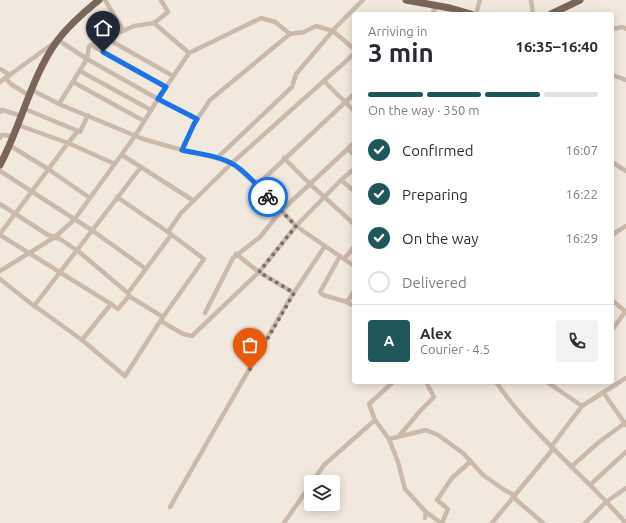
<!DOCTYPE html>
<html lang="en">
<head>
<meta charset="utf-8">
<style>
  body { margin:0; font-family:Ubuntu,sans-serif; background:#f2f2f3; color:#2b2b33; height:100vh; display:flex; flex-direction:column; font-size:15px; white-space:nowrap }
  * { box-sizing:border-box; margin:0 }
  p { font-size:13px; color:#7c7c81 }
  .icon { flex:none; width:22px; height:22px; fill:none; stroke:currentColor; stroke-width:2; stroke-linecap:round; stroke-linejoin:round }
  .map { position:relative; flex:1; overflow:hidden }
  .details { position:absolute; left:352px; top:12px; width:262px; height:372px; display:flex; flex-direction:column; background:#fff; border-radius:4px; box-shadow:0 2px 10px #0003 }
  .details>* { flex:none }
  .controls { position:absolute; left:304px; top:475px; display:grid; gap:8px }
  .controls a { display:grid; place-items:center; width:36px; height:36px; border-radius:4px; background:#fff; box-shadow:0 2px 10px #0003; font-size:20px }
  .pin { position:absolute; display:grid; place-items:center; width:34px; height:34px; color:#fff; margin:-41px -17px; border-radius:50% 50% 50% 0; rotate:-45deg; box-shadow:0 0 4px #0007 }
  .pin .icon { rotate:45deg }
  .courier { position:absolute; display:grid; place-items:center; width:40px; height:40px; margin:-20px; border:3px solid #1a73e8; border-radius:50%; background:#fff; color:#222; box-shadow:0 1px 5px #0007 }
  .headline em { font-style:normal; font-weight:700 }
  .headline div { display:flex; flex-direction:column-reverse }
  .headline { display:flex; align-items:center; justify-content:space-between; height:68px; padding:0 16px }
  h1 { font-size:26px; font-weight:700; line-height:30px }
  .bar { display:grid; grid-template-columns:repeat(4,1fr); gap:6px 4px; align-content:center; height:48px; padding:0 16px }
  .bar i { height:5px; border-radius:3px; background:#e1e1e2 }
  .bar .active { background:#1f565a }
  .bar p { grid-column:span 4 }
  .line { display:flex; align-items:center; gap:10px; padding:0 16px; border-top:1px solid #e1e1e2 }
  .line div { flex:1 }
  .round { display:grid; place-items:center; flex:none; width:42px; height:42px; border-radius:4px; background:#f2f2f3 }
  ol { padding:0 16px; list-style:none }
  li { display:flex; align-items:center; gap:12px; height:44px }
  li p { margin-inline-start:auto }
  li .icon { padding:4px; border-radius:50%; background:#1f565a; color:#fff; stroke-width:4 }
  li:last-child { color:#7c7c81 }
  li i { width:22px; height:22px; border:2px solid #e1e1e2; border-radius:50% }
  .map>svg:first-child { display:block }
</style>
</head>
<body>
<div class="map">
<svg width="626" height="523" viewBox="0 0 626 523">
  <rect width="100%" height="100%" fill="#f2e9de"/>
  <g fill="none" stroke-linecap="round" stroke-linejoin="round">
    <g stroke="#cbb9aa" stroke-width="4.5">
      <polyline points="105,0 123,30"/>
      <polyline points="531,0 533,14"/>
      <polyline points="432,14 437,6"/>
      <polyline points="476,14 480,0"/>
      <polyline points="154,23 168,12 161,0"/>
      <polyline points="612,29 623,27 626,29"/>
      <polyline points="290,34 304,32 316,26 333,31 354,49"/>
      <polyline points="106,38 173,76"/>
      <polyline points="91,45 166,87"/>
      <polyline points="354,54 232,163 257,185 354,94"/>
      <polyline points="0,69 10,75"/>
      <polyline points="80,71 151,110"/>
      <polyline points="612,75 626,80"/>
      <polyline points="5,78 11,84 30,96"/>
      <polyline points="324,81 354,111"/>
      <polyline points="0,82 58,40 87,59 158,99 135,136 74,220 55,237 0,271"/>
      <polyline points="73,82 144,121"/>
      <polyline points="59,104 87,59 89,46 134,26 154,23 189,53 158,99 197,119"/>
      <polyline points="25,109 78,131"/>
      <polyline points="0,112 2,110 22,116"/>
      <polyline points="18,125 68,143 115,164"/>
      <polyline points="0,138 2,135 13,136"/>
      <polyline points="9,145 48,169 90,198"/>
      <polyline points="348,149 354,155"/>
      <polyline points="182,150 194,124 210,100 290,34 275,22 261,18 189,53"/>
      <polyline points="122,155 194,201"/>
      <polyline points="217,158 292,87 296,74 336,27 363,0"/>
      <polyline points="284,158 310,184 354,224"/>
      <polyline points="612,162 626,171"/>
      <polyline points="0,171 93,231 146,269"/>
      <polyline points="341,180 354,169"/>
      <polyline points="257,185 296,226 354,266"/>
      <polyline points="117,197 168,232"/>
      <polyline points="0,204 48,235 60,239 78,251 128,293"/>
      <polyline points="0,234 68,143 78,131 80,132 88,115"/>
      <polyline points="0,235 111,304"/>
      <polyline points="612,235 626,226"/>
      <polyline points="236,254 259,272 294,293"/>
      <polyline points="340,256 320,292 323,295 347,302"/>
      <polyline points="344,259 354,247"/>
      <polyline points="0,279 34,306 39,309 82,340 125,376 163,317 204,259 168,232 181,213 232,163 217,158 182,150 143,139 59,104 32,90"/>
      <polyline points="354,291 347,302 354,306"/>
      <polyline points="612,300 626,312"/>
      <polyline points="34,306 141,167"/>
      <polyline points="205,313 233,258 260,237 281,211 354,143"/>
      <polyline points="163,317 129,296 128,293 171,235"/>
      <polyline points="161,321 183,334 192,336 259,272 296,226 341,180 354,191"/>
      <polyline points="612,330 625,312"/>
      <polyline points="82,340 111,304 118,309 129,296"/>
      <polyline points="354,355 354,356"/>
      <path d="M496 382C522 420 557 452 590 485 602 497 614 510 626 523"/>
      <polyline points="547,382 582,406"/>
      <polyline points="603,392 626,425"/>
      <polyline points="375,420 389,439 398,462 405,489 426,512 425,518"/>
      <polyline points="399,436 421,410 434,397 426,382"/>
      <polyline points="389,439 426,430 438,435 463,453 483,475 503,489 514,495"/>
      <polyline points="551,447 582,406 626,378"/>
      <polyline points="571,467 599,442 625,423"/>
      <polyline points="312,482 324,465 375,420 369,404 393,382"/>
      <polyline points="590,485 626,452"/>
      <polyline points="513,497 543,523"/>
      <polyline points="170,507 289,300 325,246"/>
      <polyline points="426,512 441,523"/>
      <polyline points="284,523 311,484"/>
      <polyline points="442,523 448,509 437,500 452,478 471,461"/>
      <polyline points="492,523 553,449"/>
      <polyline points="585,523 606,502 626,488"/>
    </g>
    <g stroke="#7a655b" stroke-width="7">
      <polyline points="406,0 450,8 471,14"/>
      <polyline points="551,14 580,0"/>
      <path d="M0 165C21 126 31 77 57 41 69 25 84 12 99 0"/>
    </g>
  </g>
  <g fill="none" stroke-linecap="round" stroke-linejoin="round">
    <polyline stroke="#796f69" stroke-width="4" stroke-dasharray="0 7.2" points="250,369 294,293 259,272 296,226 268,197"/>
    <path stroke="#1a73e8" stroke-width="5" d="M103 52 166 87 158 99 197 119 194 124 182 150C198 154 217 155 231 163 242 168 260 188 268 197"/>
  </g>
</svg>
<div class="controls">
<a><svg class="icon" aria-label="layers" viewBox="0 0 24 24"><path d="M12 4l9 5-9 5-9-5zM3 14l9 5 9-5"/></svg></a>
</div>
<div class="pin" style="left:250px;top:369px;background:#ea580c"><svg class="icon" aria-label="bag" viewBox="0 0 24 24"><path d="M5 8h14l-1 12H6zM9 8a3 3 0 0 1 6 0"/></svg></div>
<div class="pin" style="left:103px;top:52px;background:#1f2937"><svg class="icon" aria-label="home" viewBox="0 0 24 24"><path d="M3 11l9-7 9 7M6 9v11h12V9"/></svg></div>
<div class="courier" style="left:268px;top:197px"><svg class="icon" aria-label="bike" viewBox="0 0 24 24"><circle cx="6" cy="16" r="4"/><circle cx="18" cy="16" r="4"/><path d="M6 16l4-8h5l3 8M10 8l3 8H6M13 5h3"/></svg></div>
<section class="details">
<div class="headline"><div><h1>3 min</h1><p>Arriving in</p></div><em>16:35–16:40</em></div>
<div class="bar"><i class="active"></i><i class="active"></i><i class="active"></i><i></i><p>On the way · 350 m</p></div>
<ol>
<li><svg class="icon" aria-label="check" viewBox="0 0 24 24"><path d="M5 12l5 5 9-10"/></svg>Confirmed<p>16:07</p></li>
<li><svg class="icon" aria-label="check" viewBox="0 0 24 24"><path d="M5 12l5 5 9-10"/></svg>Preparing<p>16:22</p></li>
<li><svg class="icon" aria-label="check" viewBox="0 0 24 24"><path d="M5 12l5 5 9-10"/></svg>On the way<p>16:29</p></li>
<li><i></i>Delivered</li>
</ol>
<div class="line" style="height:72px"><b class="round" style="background:#1f565a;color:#fff">A</b><div><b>Alex</b><p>Courier · 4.5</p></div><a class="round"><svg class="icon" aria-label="phone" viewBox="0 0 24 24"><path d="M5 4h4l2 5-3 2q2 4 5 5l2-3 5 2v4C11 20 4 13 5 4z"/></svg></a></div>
</section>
</div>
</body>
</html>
